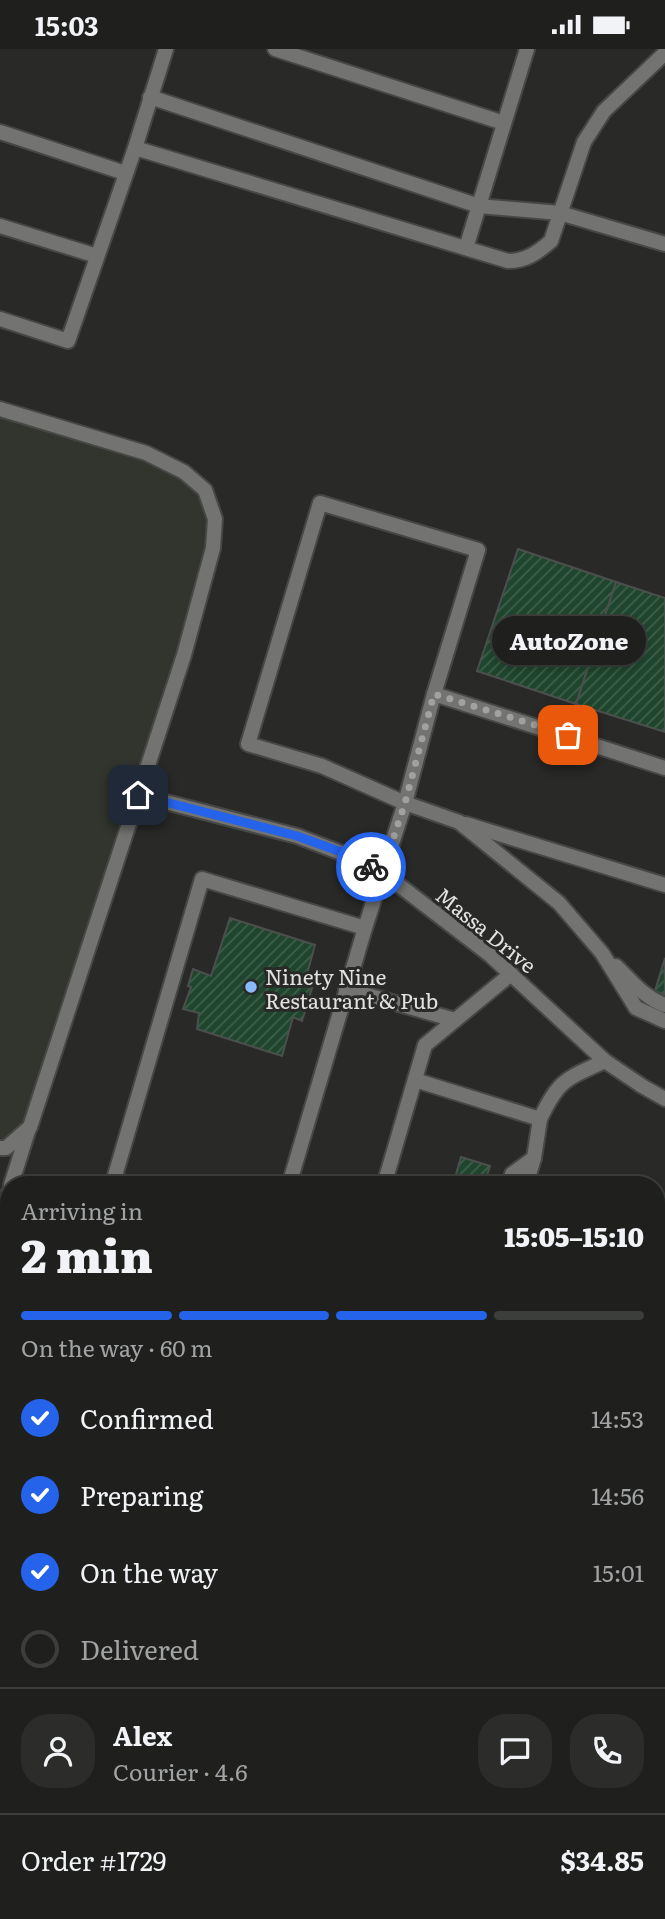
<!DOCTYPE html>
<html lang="en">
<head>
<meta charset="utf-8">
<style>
  body { margin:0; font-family:Literata,serif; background:#2c2d2b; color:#f1f3f6; height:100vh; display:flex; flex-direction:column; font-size:26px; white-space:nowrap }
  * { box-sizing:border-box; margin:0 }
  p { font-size:23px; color:#a1a3a4 }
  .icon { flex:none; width:38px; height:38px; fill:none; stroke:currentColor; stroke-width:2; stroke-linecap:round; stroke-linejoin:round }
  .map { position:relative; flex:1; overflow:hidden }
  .sheet { position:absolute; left:0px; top:1127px; width:665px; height:744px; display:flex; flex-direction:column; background:#1f201e; border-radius:28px 28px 0 0; box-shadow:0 4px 10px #0003,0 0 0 2px #3c3e3c }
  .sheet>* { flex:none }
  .pin { position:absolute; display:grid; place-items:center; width:60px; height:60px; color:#fff; margin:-30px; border-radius:14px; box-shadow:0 4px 10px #0006 }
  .courier { position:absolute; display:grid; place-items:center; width:70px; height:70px; margin:-35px; border:5px solid #2563eb; border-radius:50%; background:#fff; color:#222; box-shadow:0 2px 9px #0007 }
  .bubble { position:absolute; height:49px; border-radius:24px; background:#1f201e; box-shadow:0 4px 10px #0003,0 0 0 2px #3c3e3c; font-size:23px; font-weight:800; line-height:49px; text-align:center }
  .overview em { font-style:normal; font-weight:800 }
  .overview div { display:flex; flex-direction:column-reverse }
  .overview { display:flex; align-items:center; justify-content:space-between; height:119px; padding:0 21px }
  h1 { font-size:46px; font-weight:800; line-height:52px }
  .bar { display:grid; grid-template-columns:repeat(4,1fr); gap:10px 7px; align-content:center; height:84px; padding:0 21px }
  .bar i { height:9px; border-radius:5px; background:#3c3e3c }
  .bar .active { background:#2563eb }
  .bar p { grid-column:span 4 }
  .line { display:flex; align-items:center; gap:18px; padding:0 21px; border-top:2px solid #3c3e3c }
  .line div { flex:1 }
  .round { display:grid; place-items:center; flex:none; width:74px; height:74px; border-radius:28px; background:#2c2d2b }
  ol { padding:0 21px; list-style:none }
  li { display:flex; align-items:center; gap:21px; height:77px }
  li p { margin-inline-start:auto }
  li .icon { padding:7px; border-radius:50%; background:#2563eb; color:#fff; stroke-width:4 }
  li:last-child { color:#a1a3a4 }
  li i { width:38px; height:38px; border:4px solid #3c3e3c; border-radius:50% }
  .status { display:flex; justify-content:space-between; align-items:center; height:49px; padding:0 35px; background:#1f201e; direction:ltr }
  .status svg { height:19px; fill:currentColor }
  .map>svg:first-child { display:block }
</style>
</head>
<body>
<div class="status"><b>15:03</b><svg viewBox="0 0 49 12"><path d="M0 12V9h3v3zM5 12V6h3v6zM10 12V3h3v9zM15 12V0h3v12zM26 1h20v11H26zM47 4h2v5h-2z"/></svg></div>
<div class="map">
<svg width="665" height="1870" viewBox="0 0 665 1870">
  <defs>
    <pattern id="building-hatch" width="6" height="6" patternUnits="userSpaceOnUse" patternTransform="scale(1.75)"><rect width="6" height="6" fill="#1f452e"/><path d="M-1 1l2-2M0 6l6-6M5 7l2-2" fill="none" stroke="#3f604c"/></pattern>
  </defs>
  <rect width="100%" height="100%" fill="#292a28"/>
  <g fill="#31352e">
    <polygon points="0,360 146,404 205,441 213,499 30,1078 0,1099"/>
    <polygon points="0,1178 9,1181 9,1862 534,1862 531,1870 0,1870"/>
  </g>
  <g fill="url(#building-hatch)" stroke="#4c4f4d" stroke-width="2">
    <polygon points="518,500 616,533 576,655 477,622"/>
    <polygon points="616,533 665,549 665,683 576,655"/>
    <polygon points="230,869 315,896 304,936 312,939 302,972 293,968 282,1007 197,980 199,964 183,960 191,938 188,937 193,920 211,927"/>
    <polygon points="665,909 665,946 655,942"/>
    <polygon points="461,1108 490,1117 484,1136 453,1136"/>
    <polygon points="656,1243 665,1246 665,1341 656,1337"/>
    <polygon points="0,1268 9,1271 9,1434 0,1431"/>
  </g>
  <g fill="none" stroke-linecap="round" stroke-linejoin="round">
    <g stroke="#474846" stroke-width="18">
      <g id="lane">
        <polyline points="275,0 504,74"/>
        <polyline points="150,48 479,157 560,164 665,195"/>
        <polyline points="0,83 125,124"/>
        <path d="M135 99 508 212C526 212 537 204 551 192L584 93 604 62 665 4"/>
        <polyline points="0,177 97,207"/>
        <polyline points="466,199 527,0"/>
        <polyline points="0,270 68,292 135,99 166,0"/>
        <polyline points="0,360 146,404 184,423 205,441 215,470 213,499 184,606 30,1078 6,1099 0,1099"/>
        <polyline points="434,645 665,719"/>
        <polyline points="466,775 665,836"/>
        <path d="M616 917C631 931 644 949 665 956"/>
        <polyline points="346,940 455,971"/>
        <polyline points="415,1031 540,1070 534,1109 526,1136"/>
        <path d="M540 1070C559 1030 566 1030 605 1012"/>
        <polyline points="11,1136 29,1079"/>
        <polyline points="131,1136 114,1130 202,830 365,879"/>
        <polyline points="289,1136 365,879 405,754 434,645 478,501 320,454 248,695 322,717 405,754 459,773 559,854 602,904 636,959 665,972"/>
        <polyline points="384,1136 425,996 511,925"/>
        <polyline points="509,1136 512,1125 534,1109"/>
        <polyline points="0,1170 9,1143"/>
        <polyline points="0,1476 9,1478"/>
        <polyline points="656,1658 665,1656"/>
        <polyline points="0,1720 9,1723"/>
        <polyline points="656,1761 665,1758"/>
        <polyline points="347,1862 373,1870"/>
        <polyline points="321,1870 323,1862"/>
        <polyline points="491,1870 494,1862"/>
      </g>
    </g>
    <g stroke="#474846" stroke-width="18">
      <polyline id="street" points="139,746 297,787 344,805 382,823 490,906 605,1012 642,1037 665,1050"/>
    </g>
    <g stroke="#474846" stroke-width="21">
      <g id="primary">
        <polyline points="656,1744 665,1719"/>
        <polyline points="607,1870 610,1862"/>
      </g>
    </g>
    <use href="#lane" stroke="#737372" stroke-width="14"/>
    <use href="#street" stroke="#737372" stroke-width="14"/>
    <use href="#primary" stroke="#bdbdba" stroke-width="18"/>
  </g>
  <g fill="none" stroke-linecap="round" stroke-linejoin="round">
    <polyline stroke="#a1a2a0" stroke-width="7" stroke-dasharray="0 12.6" points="371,818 382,823 405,754 434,645 568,686"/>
    <polyline stroke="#2563eb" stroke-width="9" points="138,746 297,787 344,804 371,818"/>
  </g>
  <circle fill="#87bbfb" stroke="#292a28" stroke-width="2.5" cx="251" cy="938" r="7"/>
  <g text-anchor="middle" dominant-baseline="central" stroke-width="6" stroke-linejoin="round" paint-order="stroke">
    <g font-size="21" fill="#e2e3e1" stroke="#292a28">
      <text transform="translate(487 880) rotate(39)">Massa Drive</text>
    </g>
    <g font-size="21" fill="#e2e3e1" stroke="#292a28" text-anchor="start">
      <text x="265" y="926">Ninety Nine<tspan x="265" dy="24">Restaurant &amp; Pub</tspan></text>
    </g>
  </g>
</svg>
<div class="pin" style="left:568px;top:686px;background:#ea580c"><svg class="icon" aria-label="bag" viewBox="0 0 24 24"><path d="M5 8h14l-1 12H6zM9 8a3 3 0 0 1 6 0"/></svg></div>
<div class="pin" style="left:138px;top:746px;background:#1f2937"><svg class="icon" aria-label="home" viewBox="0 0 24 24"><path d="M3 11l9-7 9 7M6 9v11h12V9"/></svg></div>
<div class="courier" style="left:371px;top:818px"><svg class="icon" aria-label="bike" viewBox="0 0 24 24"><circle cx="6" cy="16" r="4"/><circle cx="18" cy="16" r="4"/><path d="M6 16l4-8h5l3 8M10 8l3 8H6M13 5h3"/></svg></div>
<div class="bubble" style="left:492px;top:567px;width:154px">AutoZone</div>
<section class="sheet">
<div class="overview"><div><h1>2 min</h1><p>Arriving in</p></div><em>15:05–15:10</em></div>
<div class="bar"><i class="active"></i><i class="active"></i><i class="active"></i><i></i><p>On the way · 60 m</p></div>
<ol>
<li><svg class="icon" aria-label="check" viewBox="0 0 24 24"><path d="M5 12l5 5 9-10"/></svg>Confirmed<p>14:53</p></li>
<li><svg class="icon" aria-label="check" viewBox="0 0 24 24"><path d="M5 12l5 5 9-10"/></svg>Preparing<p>14:56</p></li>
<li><svg class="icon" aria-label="check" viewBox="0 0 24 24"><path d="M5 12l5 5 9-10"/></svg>On the way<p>15:01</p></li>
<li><i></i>Delivered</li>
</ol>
<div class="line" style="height:126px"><a class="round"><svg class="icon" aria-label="person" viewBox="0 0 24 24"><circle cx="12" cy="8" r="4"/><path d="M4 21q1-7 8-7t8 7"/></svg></a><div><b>Alex</b><p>Courier · 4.6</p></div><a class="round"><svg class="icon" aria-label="chat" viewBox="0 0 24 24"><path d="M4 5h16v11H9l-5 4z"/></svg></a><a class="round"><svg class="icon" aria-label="phone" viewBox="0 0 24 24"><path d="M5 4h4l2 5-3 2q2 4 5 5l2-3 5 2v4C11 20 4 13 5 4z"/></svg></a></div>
<div class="line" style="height:91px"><div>Order #1729</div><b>$34.85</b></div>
</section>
</div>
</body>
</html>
